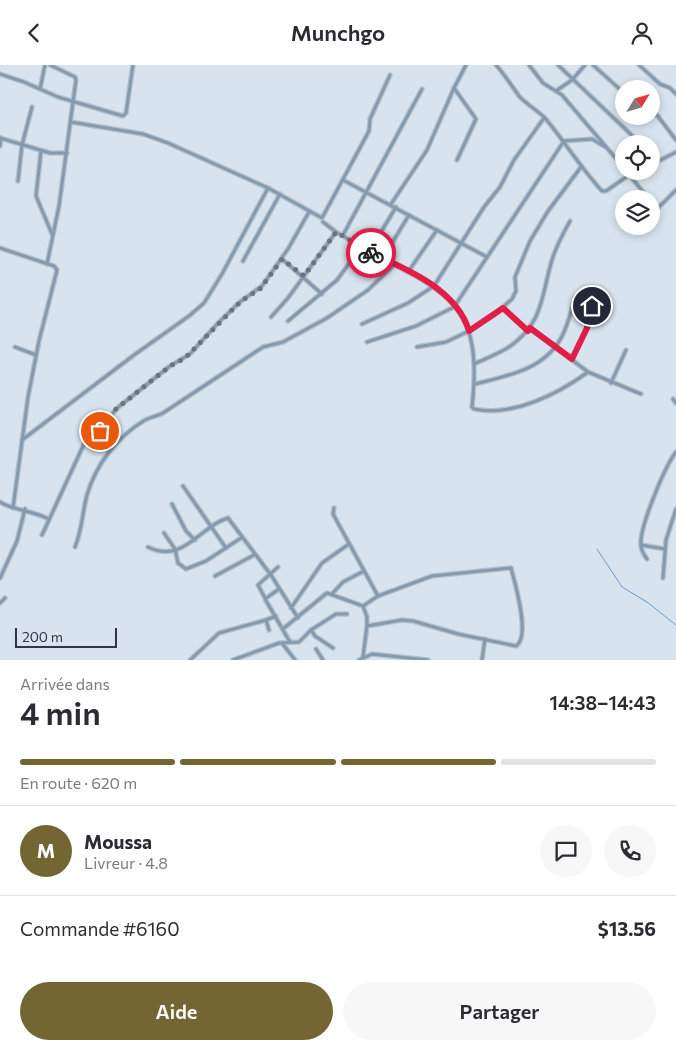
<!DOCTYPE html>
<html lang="fr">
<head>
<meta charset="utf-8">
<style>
  body { margin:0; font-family:Commissioner,sans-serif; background:#f7f7f7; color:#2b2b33; height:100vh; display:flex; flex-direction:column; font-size:19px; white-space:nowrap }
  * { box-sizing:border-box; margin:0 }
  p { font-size:16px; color:#7c7c81 }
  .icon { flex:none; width:28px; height:28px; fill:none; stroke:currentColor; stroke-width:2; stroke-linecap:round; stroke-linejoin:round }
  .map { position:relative; height:595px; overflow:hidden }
  .panel { display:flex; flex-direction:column; background:#fff; flex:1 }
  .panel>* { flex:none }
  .needle { width:32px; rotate:53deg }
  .controls { position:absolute; left:615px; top:15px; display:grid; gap:10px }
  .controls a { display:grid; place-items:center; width:45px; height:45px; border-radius:50%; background:#fff; box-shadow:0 2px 8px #0003; font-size:25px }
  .scale { position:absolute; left:15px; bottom:12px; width:102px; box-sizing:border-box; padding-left:5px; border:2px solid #33373c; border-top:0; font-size:14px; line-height:18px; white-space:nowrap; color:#33373c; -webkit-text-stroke:4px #d7e3ee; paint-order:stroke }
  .pin { position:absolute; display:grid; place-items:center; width:42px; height:42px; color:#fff; margin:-21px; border:2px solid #fff; border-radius:50%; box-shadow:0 1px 5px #0007 }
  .courier { position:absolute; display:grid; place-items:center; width:50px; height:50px; margin:-25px; border:4px solid #e11d48; border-radius:50%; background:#fff; color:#222; box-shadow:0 1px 6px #0007 }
  .summary em { font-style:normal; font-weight:600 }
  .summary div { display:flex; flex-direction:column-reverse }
  .summary { display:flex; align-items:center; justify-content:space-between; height:85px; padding:0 20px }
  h1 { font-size:32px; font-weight:600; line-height:38px }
  .bar { display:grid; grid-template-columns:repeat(4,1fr); gap:8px 5px; align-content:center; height:60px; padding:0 20px }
  .bar i { height:6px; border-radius:4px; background:#e1e1e2 }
  .bar .on { background:#746633 }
  .bar p { grid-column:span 4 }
  .line { display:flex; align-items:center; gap:12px; padding:0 20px; border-top:1px solid #e1e1e2 }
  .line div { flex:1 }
  .round { display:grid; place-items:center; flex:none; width:52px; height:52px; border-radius:26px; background:#f7f7f7 }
  .primary-button { display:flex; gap:10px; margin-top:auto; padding:10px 20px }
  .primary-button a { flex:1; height:58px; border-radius:30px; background:#746633; color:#fff; font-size:20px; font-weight:600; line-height:58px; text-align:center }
  .primary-button a+a { background:#f7f7f7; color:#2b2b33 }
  header { display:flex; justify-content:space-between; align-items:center; height:65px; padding:0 20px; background:#fff; font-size:22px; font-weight:600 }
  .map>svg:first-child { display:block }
</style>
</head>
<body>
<header><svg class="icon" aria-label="back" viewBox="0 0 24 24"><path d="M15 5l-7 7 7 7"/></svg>Munchgo<svg class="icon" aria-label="person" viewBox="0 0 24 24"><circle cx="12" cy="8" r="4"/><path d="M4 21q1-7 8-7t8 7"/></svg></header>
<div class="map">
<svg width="676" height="595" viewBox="0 0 676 595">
  <rect width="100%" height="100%" fill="#d7e3ee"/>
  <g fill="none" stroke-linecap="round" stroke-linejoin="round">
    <polyline stroke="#689dcf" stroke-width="1" points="597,484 622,522 647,537 676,560"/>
    <g stroke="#b6c1ca" stroke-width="5.5">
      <g id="minor">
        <path d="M496 0C505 10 511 20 519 31 526 39 537 45 545 53 565 77 581 103 602 126H606L635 106"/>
        <polyline points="529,0 543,18 562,30 624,103"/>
        <polyline points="558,0 641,79"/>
        <polyline points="593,0 624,28"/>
        <polyline points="639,0 660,19 670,23 676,29"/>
        <polyline points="0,9 24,17 58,32 123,51 126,48 133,0"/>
        <polyline points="454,23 466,0"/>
        <polyline points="40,24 45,0"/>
        <polyline points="556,26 572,15 585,0"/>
        <polyline points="651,50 657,50 676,75"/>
        <polyline points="71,57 143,69 168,78 268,123 322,153 369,66 370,54 390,10"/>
        <polyline points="0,73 50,88 67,88"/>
        <polyline points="0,81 1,73"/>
        <polyline points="41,86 36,131 52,169"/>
        <polyline points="651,100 676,87"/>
        <polyline points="626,106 649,134"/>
        <polyline points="343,115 487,192"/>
        <polyline points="18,116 22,80 32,42"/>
        <polyline points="651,137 658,143 676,125"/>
        <polyline points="391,139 427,85 454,23 476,54 457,95"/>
        <polyline points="323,157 336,167"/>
        <polyline points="343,170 422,24"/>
        <polyline points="0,183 54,201 57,205 39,276 28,332 13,443"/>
        <polyline points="369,187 396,142"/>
        <polyline points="383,193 409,150"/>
        <polyline points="282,194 322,229"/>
        <polyline points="243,196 280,129"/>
        <polyline points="47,199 59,141 76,15 75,12 50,0"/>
        <polyline points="408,207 437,165"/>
        <polyline points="503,243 528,266"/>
        <path d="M271 252 288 233 336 167C348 173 358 181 369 187 452 228 483 242 472 342L474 344C513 352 558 329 588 307"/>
        <polyline points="288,256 337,215 361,182"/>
        <polyline points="362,259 408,238 434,221 484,142 500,122 514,95 544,53"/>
        <polyline points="530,263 588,307 641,329"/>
        <polyline points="367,277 416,261 454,242 564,76 592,74 607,83"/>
        <polyline points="15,282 36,290"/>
        <polyline points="417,282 446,277 469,266 494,250 512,234 516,226 515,212 530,176 548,146 581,102"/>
        <polyline points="572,294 587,263 592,241"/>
        <path d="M474 299C485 294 498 289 509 282 544 258 541 231 552 195 556 181 563 169 570 156"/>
        <polyline points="611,318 626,285"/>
        <path d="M475 319C506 311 544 305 561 273 568 261 571 246 575 233"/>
        <polyline points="673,334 676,338"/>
        <polyline points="22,375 134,290 189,251 204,238 222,209 268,123"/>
        <polyline points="183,421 226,483"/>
        <path d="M0 437C15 446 31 445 49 454"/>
        <polyline points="172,439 186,466 195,475"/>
        <polyline points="334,443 333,449 378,531"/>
        <polyline points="164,468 175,484 178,498 186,504 206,496 241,473"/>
        <polyline points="42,470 84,379 100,366 116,344 170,301 190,289 219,257 241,236 262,221 288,184 309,147"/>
        <polyline points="641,480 665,484"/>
        <path d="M75 482C83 462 82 448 87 430 96 399 117 372 145 355 151 352 157 351 163 348L263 282 283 277 327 253 368 225 395 199"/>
        <path d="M148 482C183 500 201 460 228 453L271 510 298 553"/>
        <path d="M647 494C644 490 641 485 641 480 639 463 665 401 676 387"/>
        <polyline points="215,511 254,490"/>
        <polyline points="0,513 17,476 25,444"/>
        <polyline points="663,513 666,475 676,444"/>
        <polyline points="279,524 265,534 290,577"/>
        <polyline points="332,529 343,517 364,506"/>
        <polyline points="265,533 258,520 278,502"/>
        <polyline points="0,538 5,533"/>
        <polyline points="291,543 322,498 349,479"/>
        <polyline points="266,555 276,551"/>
        <polyline points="284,563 327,528 363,541 367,552 367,561"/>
        <polyline points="311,565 315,571 333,583"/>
        <polyline points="282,578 295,595"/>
        <polyline points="316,584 323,595"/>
        <path d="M363 592 367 561 402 555 413 556 458 569 516 581C531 572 515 518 511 503L432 511 378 531 363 541"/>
        <polyline points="190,595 219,568 266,555 269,565"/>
        <polyline points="233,595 279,578 299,577 311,565 336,549 347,549"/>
        <polyline points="359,595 372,589 428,595"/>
        <polyline points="482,595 485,574"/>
      </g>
    </g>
    <use href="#minor" stroke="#839ab1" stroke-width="3"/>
  </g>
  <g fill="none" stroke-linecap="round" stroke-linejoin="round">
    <polyline stroke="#6c737a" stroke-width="5" stroke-dasharray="0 9" points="100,366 116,344 170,301 185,293 241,236 260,224 282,194 304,211 336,167 371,188"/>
    <path stroke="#e11d48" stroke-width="6" d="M371 188C407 204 457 225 469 266L503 243 528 266 530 263 572 294 587 263 592 241"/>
  </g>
</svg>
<div class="controls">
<a><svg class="needle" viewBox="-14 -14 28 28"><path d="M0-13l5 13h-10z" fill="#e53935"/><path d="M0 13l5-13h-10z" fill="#7c7c81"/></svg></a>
<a><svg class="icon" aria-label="locate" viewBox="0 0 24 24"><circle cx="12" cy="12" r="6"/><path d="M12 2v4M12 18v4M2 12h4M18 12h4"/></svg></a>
<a><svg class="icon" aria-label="layers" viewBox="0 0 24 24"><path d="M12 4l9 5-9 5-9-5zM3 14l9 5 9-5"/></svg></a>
</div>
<div class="scale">200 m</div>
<div class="pin" style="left:100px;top:366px;background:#ea580c"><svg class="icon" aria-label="bag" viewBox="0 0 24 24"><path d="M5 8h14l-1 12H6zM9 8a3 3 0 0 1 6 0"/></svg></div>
<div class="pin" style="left:592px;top:241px;background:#1f2937"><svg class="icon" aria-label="home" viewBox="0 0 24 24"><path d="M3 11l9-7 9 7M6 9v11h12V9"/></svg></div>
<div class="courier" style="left:371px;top:188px"><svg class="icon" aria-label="bike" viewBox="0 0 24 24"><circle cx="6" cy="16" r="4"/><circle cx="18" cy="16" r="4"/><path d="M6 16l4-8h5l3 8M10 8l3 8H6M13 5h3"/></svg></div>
</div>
<section class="panel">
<div class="summary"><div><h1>4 min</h1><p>Arrivée dans</p></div><em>14:38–14:43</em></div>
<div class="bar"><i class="on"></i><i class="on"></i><i class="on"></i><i></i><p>En route · 620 m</p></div>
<div class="line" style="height:90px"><b class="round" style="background:#746633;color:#fff">M</b><div><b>Moussa</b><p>Livreur · 4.8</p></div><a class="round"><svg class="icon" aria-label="chat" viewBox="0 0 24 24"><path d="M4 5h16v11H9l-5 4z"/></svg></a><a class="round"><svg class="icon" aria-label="phone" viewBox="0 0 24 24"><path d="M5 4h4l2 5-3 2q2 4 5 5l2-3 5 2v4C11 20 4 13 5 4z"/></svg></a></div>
<div class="line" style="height:65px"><div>Commande #6160</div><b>$13.56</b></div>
<div class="primary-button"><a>Aide</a><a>Partager</a></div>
</section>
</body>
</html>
